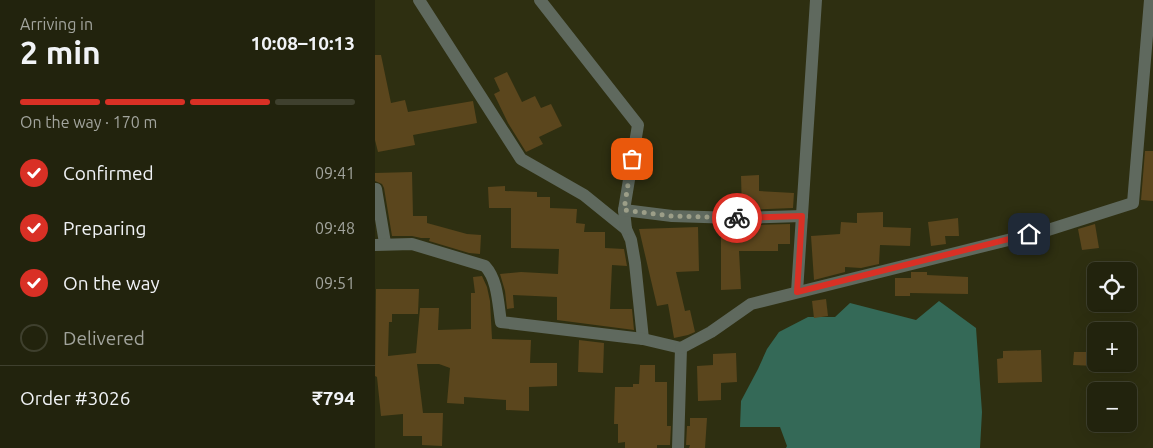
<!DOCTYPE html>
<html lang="en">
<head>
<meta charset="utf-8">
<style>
  body { margin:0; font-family:Ubuntu,sans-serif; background:#2e2f1b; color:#f1f3f6; height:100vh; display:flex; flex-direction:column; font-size:19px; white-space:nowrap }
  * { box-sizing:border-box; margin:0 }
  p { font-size:16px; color:#a2a49d }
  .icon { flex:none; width:28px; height:28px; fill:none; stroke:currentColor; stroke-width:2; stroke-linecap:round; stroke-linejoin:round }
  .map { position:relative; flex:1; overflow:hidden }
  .drawer { display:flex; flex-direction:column; background:#22230d; width:375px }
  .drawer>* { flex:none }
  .controls { position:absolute; left:712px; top:262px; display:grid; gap:10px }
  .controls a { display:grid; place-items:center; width:50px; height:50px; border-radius:8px; background:#22230d; box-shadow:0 5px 20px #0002,0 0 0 1px #3f402e; font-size:25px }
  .pin { position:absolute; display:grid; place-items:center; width:42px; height:42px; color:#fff; margin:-21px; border-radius:10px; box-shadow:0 2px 8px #0006 }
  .courier { position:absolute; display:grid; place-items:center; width:50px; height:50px; margin:-25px; border:4px solid #d93025; border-radius:50%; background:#fff; color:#222; box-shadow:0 1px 6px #0007 }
  .summary em { font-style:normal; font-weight:700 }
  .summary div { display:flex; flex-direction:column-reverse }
  .summary { display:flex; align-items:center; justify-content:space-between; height:85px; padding:0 20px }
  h1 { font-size:32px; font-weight:700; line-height:38px }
  .bar { display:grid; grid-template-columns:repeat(4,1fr); gap:8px 5px; align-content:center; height:60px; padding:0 20px }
  .bar i { height:6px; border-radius:4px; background:#3f402e }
  .bar .active { background:#d93025 }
  .bar p { grid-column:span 4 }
  .line { display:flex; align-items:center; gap:12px; padding:0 20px; border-top:1px solid #3f402e }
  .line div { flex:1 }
  ol { padding:0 20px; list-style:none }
  li { display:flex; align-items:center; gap:15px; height:55px }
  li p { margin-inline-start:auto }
  li .icon { padding:5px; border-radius:50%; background:#d93025; color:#fff; stroke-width:4 }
  li:last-child { color:#a2a49d }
  li i { width:28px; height:28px; border:2px solid #3f402e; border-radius:50% }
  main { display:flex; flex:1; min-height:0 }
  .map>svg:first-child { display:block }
</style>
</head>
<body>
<main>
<section class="drawer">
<div class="summary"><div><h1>2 min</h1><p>Arriving in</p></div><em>10:08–10:13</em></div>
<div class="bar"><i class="active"></i><i class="active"></i><i class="active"></i><i></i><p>On the way · 170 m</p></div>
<ol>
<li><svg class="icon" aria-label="check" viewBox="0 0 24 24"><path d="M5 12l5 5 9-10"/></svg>Confirmed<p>09:41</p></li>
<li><svg class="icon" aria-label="check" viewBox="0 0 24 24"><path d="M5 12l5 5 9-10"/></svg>Preparing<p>09:48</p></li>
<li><svg class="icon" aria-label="check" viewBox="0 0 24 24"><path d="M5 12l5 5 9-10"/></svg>On the way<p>09:51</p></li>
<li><i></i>Delivered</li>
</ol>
<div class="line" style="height:65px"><div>Order #3026</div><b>₹794</b></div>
</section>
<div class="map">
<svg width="778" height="448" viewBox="0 0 778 448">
  <rect width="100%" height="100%" fill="#2e2f11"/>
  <polygon fill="#346957" points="564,301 601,328 607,412 605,448 411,448 412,446 405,427 365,427 366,401 383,369 392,349 404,332 433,317 460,317 475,303 541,320"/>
  <g fill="#5b461d">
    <polygon points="0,55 6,55 16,103 30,100 33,112 98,101 102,123 38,135 40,145 3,152 0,140"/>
    <polygon points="132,72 147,102 160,96 166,108 176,104 187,126 164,137 168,144 151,152 133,123 119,94 125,91 119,78"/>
    <polygon points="770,151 778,151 778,201 766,200"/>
    <polygon points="37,172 38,216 52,216 52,223 92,234 106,235 105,254 94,253 54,241 55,238 46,238 37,236 17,236 9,188 7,184 0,181 0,173"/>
    <polygon points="384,175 384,191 419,193 418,208 367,210 366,176"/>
    <polygon points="130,186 130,191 162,192 162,197 175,197 175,208 202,209 201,223 210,224 209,232 230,232 230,248 249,249 252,266 237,265 235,309 257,309 259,330 182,320 182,297 138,295 139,308 132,309 130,291 125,274 146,272 183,274 184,249 136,248 136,208 114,208 113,187"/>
    <polygon points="508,212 508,227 536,228 535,246 505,245 504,264 486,268 470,267 470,272 439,280 436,236 465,234 466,222 482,223 482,213"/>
    <polygon points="583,218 584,236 570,236 571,244 556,246 553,222"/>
    <polygon points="415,224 415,244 403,244 403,251 364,251 366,289 346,290 346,226"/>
    <polygon points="720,224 724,248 707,250 703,229"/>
    <polygon points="323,227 324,271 301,272 310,311 315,310 320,332 313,335 299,338 293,304 282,306 264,229"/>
    <polygon points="536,272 552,272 552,275 593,277 593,294 535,293 535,296 520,296 520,278 536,278"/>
    <polygon points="107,276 112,287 115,301 117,339 156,340 155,363 182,363 182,386 154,387 154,411 131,410 131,400 89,397 89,404 72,403 75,368 64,364 42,364 48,413 68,413 67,446 47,445 47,436 28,436 28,414 6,416 2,377 0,376 1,289 44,289 43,314 17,314 17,322 14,322 13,356 41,353 45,308 64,308 63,330 96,329 96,293 100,293 98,277"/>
    <polygon points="451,299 453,316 439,318 437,301"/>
    <polygon points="204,340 229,343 228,373 203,372"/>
    <polygon points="666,350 667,382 623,383 622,359 628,358 628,351"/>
    <polygon points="699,352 720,352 720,366 698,365"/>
    <polygon points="361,353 362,382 346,383 346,400 323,401 322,366 338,365 338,354"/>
    <polygon points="265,365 280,365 280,382 292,382 292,426 296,426 295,445 282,445 282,448 250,448 250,442 243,443 243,424 239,424 240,387 258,387 258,384 264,384"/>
    <polygon points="315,418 332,418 330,448 314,448 315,445 311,445 312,426 315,426"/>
  </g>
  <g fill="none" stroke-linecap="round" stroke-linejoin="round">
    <g stroke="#5f695e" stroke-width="12">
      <polyline points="44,0 146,159 209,195 251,229 256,240 260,263 268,339"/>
      <polyline points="165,0 263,125 249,210 251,229"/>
      <polyline points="1,189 10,243"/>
      <polyline points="249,210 297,216 360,218 427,216"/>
      <path d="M0 245 37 244 110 266C123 280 123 304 126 322L268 339 306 348 303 448"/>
      <polyline points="422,292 441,0"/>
      <polyline points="306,348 336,332 376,304 673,230 758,203 775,0"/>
    </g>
  </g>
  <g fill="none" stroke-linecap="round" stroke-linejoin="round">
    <polyline stroke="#9c9e88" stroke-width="5" stroke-dasharray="0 9" points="257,159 249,210 297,216 362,218"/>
    <polyline stroke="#d93025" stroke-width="6" points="362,218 427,216 422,292 654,234"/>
  </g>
</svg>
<div class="controls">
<a><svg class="icon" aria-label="locate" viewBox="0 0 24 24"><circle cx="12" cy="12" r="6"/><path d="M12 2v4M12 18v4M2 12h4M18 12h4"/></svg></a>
<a>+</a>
<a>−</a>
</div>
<div class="pin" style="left:257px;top:159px;background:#ea580c"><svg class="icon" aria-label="bag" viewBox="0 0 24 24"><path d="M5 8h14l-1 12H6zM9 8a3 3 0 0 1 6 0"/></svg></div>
<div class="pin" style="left:654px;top:234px;background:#1f2937"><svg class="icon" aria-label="home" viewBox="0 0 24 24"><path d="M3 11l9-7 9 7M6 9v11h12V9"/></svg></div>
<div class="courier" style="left:362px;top:218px"><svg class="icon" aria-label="bike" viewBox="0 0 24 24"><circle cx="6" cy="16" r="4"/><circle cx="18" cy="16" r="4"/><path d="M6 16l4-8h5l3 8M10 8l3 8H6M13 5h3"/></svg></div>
</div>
</main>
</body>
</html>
